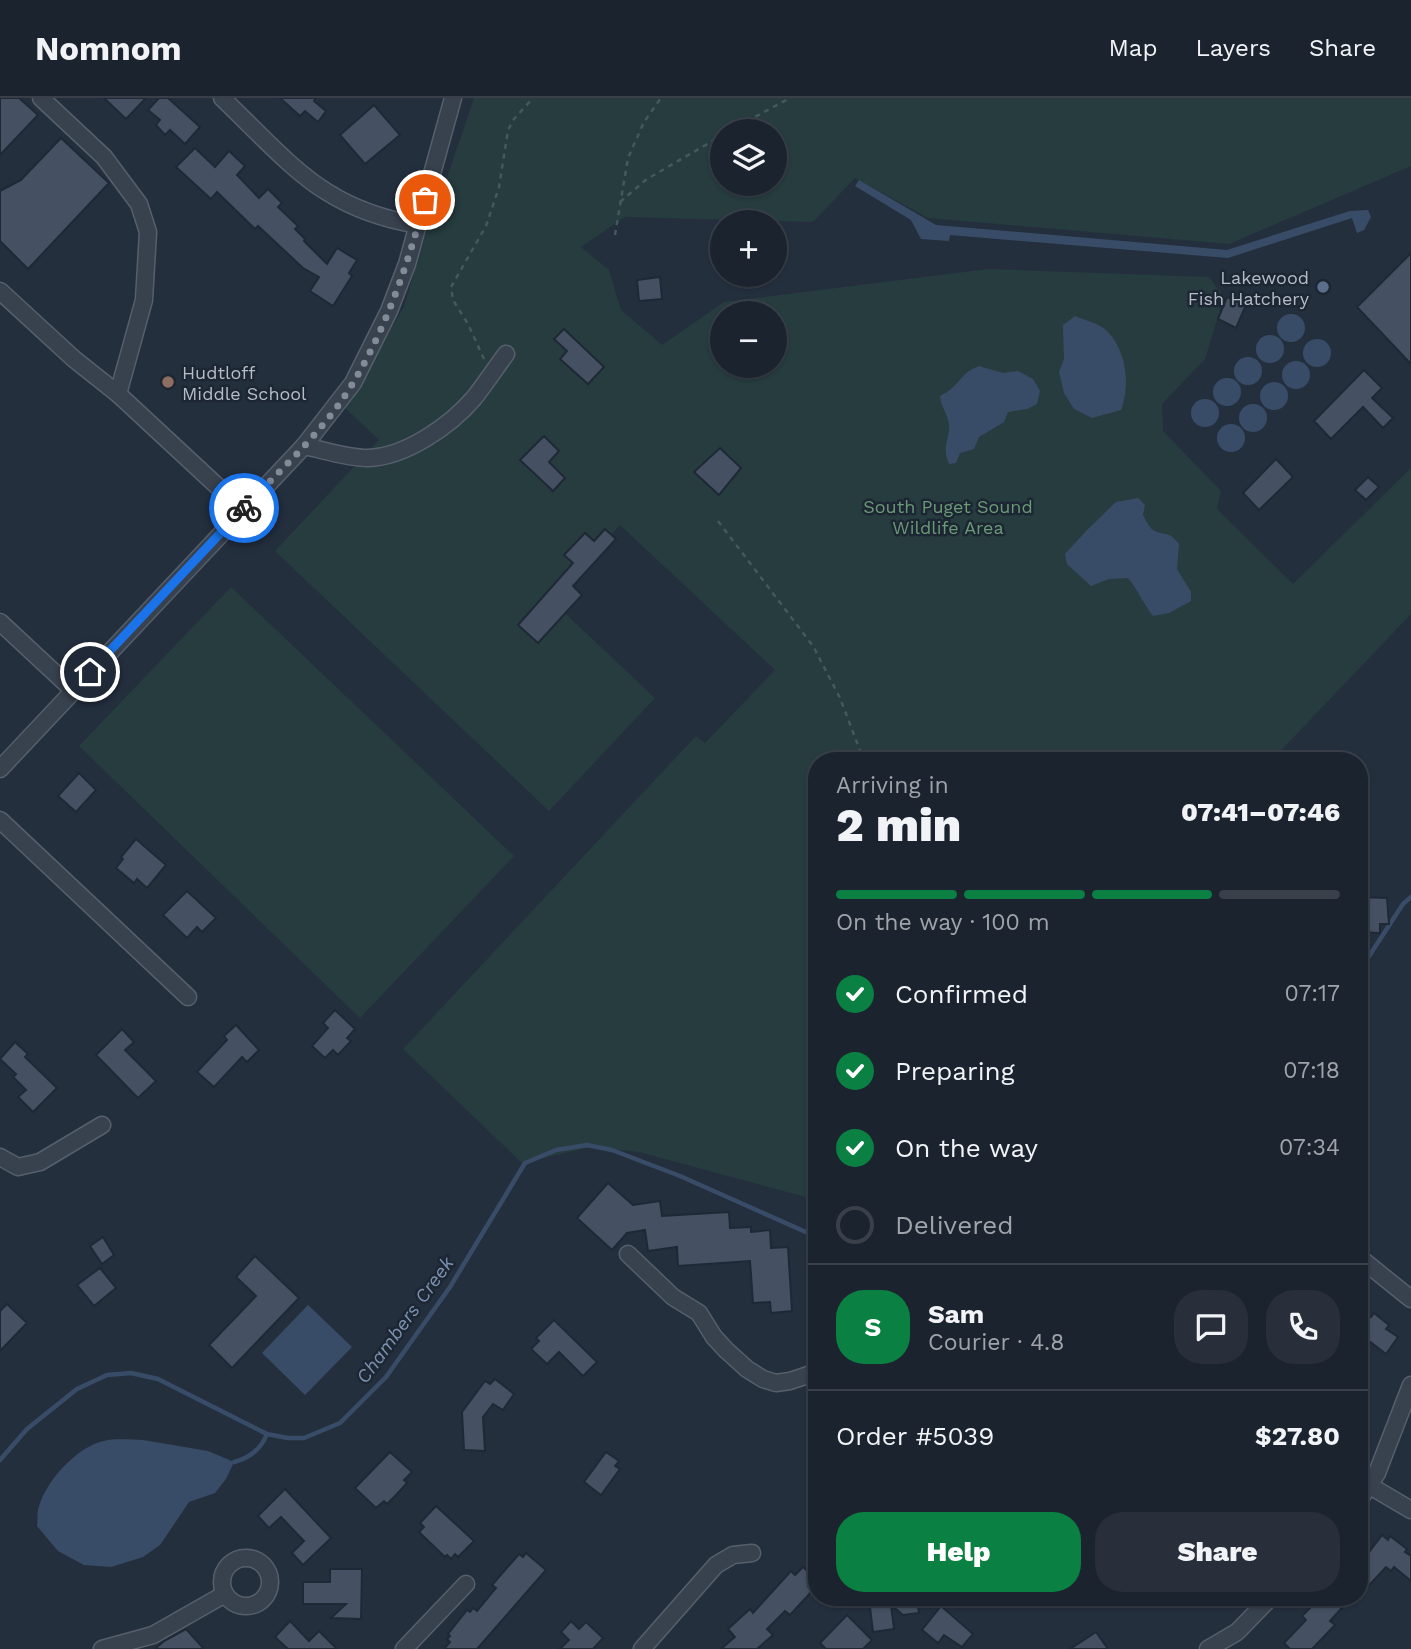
<!DOCTYPE html>
<html lang="en">
<head>
<meta charset="utf-8">
<style>
  body { margin:0; font-family:"Work Sans",sans-serif; background:#282f3a; color:#f1f3f6; height:100vh; display:flex; flex-direction:column; font-size:26px; white-space:nowrap }
  * { box-sizing:border-box; margin:0 }
  p { font-size:23px; color:#a0a4aa }
  .icon { flex:none; width:38px; height:38px; fill:none; stroke:currentColor; stroke-width:2; stroke-linecap:round; stroke-linejoin:round }
  .map { position:relative; flex:1; overflow:hidden }
  .side { position:absolute; left:808px; top:654px; width:560px; height:854px; display:flex; flex-direction:column; background:#1b232e; border-radius:28px; box-shadow:0 2px 5px #0004,0 0 0 2px #39404a }
  .side>* { flex:none }
  .tools { position:absolute; left:710px; top:21px; display:grid; gap:14px }
  .tools a { display:grid; place-items:center; width:77px; height:77px; border-radius:50%; background:#1b232e; box-shadow:0 2px 5px #0004,0 0 0 2px #39404a; font-size:35px }
  .pin { position:absolute; display:grid; place-items:center; width:60px; height:60px; color:#fff; margin:-30px; border:4px solid #fff; border-radius:50%; box-shadow:0 2px 7px #0007 }
  .courier { position:absolute; display:grid; place-items:center; width:70px; height:70px; margin:-35px; border:5px solid #1a73e8; border-radius:50%; background:#fff; color:#222; box-shadow:0 2px 9px #0007 }
  .overview em { font-style:normal; font-weight:800 }
  .overview div { display:flex; flex-direction:column-reverse }
  .overview { display:flex; align-items:center; justify-content:space-between; height:119px; padding:0 28px }
  h1 { font-size:46px; font-weight:800; line-height:52px }
  .bar { display:grid; grid-template-columns:repeat(4,1fr); gap:10px 7px; align-content:center; height:84px; padding:0 28px }
  .bar i { height:9px; border-radius:5px; background:#39404a }
  .bar .current { background:#0b8043 }
  .bar p { grid-column:span 4 }
  .line { display:flex; align-items:center; gap:18px; padding:0 28px; border-top:2px solid #39404a }
  .line div { flex:1 }
  .round { display:grid; place-items:center; flex:none; width:74px; height:74px; border-radius:28px; background:#282f3a }
  ol { padding:0 28px; list-style:none }
  li { display:flex; align-items:center; gap:21px; height:77px }
  li p { margin-inline-start:auto }
  li .icon { padding:7px; border-radius:50%; background:#0b8043; color:#fff; stroke-width:4 }
  li:last-child { color:#a0a4aa }
  li i { width:38px; height:38px; border:4px solid #39404a; border-radius:50% }
  .action { display:flex; gap:14px; margin-top:auto; padding:14px 28px }
  .action a { flex:1; height:80px; border-radius:28px; background:#0b8043; color:#fff; font-size:28px; font-weight:800; line-height:80px; text-align:center }
  .action a+a { background:#282f3a; color:#f1f3f6 }
  header { display:flex; align-items:center; gap:42px; box-sizing:border-box; height:98px; padding:0 35px; background:#1b232e; border-bottom:2px solid #39404a }
  header strong { font-size:33px }
  nav { display:flex; gap:38px; margin-inline-start:auto; font-size:24px }
  .map>svg:first-child { display:block }
</style>
</head>
<body>
<header>
<strong>Nomnom</strong>
<nav><a>Map</a><a>Layers</a><a>Share</a></nav>
</header>
<div class="map">
<svg width="1411" height="1551" viewBox="0 0 1411 1551">
  <rect width="100%" height="100%" fill="#242f3e"/>
  <g fill="#263c3f" fill-rule="evenodd">
    <path d="M474 0H1411V68L1229 146 928 120 855 80 813 124 625 119 581 149 609 172 621 212 662 247 724 204 988 171 1209 179 1224 199 1205 261 1162 306 1163 333 1221 393 1217 411 1293 486 1411 370V516L1271 663H817V1102L639 1054 590 1049 540 1061 525 1068 403 951 696 638 705 645 775 572 620 427 551 502 655 600 549 713 275 453 379 342 338 303 366 272 404 209 429 124 438 106ZM723 33H775V86H723ZM723 215H775V268H723Z"/>
    <polygon points="231,489 514,758 360,920 79,648"/>
  </g>
  <g fill="#394c67">
    <polygon points="859,82 936,127 1227,152 1350,113 1368,112 1371,119 1364,132 1357,135 1352,120 1228,160 950,137 949,143 921,141 911,122 855,88"/>
    <circle cx="1291" cy="230" r="14"/>
    <path d="M1075 218C1084 222 1098 225 1106 232 1126 251 1131 287 1121 312L1092 320 1074 311 1064 295 1059 274 1064 261 1063 227Z"/>
    <circle cx="1270" cy="251" r="14"/>
    <circle cx="1317" cy="255" r="14"/>
    <circle cx="1248" cy="273" r="14"/>
    <circle cx="1296" cy="277" r="14"/>
    <path d="M979 268 1003 275 1018 273 1033 281 1040 293 1037 306 1027 311 1008 314 1004 324 979 339 974 351 960 355 956 365 949 366C941 347 950 343 949 326 948 317 941 309 940 298 961 288 959 275 979 268Z"/>
    <circle cx="1227" cy="294" r="14"/>
    <circle cx="1274" cy="298" r="14"/>
    <circle cx="1205" cy="315" r="14"/>
    <circle cx="1253" cy="320" r="14"/>
    <circle cx="1231" cy="340" r="14"/>
    <path d="M1138 400 1145 407 1143 417C1145 421 1149 429 1153 432 1165 439 1167 431 1179 446L1177 471 1191 494V503L1169 515 1153 518C1143 505 1138 492 1128 480L1109 481 1091 488 1067 466 1065 456 1088 431 1116 404Z"/>
    <polygon points="308,1207 352,1249 305,1297 262,1255"/>
    <path d="M143 1342 208 1353 234 1364 226 1381 215 1395 189 1404 160 1447 143 1459 111 1469 84 1467 58 1453 37 1428C38 1423 37 1417 38 1412 44 1385 77 1348 104 1343 116 1340 131 1342 143 1342Z"/>
  </g>
  <g fill="none" stroke-linecap="round" stroke-linejoin="round">
    <g stroke="#394c67" stroke-width="4.5">
      <polyline points="1360,872 1403,806 1411,799"/>
      <polyline points="0,1362 27,1331 77,1291 107,1277 131,1275 158,1281 267,1336 288,1340 304,1340 340,1325 386,1279 450,1189 525,1065 556,1052 587,1047 612,1052 680,1078 817,1139"/>
      <path d="M234 1364C250 1360 261 1351 267 1336"/>
    </g>
  </g>
  <g fill="#455162" stroke="#1f2835" stroke-width="2">
    <polygon points="0,0 19,0 38,17 0,57"/>
    <polygon points="104,0 146,0 126,21"/>
    <polygon points="159,0 168,0 200,29 185,46 170,32 165,37 156,27 160,22 148,12"/>
    <polygon points="280,0 316,0 314,3 326,13 318,24 305,13 300,18"/>
    <polygon points="374,7 400,37 365,66 340,37"/>
    <polygon points="61,40 109,85 28,171 0,143 0,93 21,82"/>
    <polygon points="195,50 215,69 229,53 245,68 237,77 259,100 268,91 282,105 278,109 298,128 295,131 305,141 304,143 327,166 337,150 357,162 349,175 352,178 333,208 310,193 319,179 303,170 258,128 255,131 217,94 211,101 176,69"/>
    <polygon points="1411,155 1411,266 1357,209"/>
    <polygon points="660,179 662,201 639,203 637,182"/>
    <polygon points="1227,199 1246,207 1236,230 1218,221"/>
    <polygon points="564,231 604,269 588,286 560,261 567,253 554,241"/>
    <polygon points="1364,272 1382,290 1372,300 1393,320 1383,330 1363,309 1331,341 1314,323"/>
    <polygon points="544,338 559,353 549,364 565,380 553,393 520,362"/>
    <polygon points="720,350 741,370 719,397 694,374"/>
    <polygon points="1276,361 1293,379 1259,412 1243,395"/>
    <polygon points="1368,379 1379,389 1366,402 1355,392"/>
    <polygon points="605,431 616,441 573,488 582,497 538,545 518,527 573,465 564,457 585,435 594,443"/>
    <polygon points="79,675 96,692 76,714 58,698"/>
    <polygon points="136,741 166,767 147,790 137,781 134,785 116,770 123,761 121,759"/>
    <polygon points="187,793 216,820 202,834 197,829 187,840 163,817"/>
    <polygon points="1360,799 1387,800 1389,826 1380,826 1380,835 1360,834"/>
    <polygon points="335,912 355,931 347,940 351,943 338,957 333,952 325,960 312,948 328,930 323,925"/>
    <polygon points="236,927 259,952 247,964 242,959 214,989 197,974 227,942 224,938"/>
    <polygon points="122,931 134,944 125,952 156,983 138,1000 96,957"/>
    <polygon points="15,944 28,956 25,959 57,990 33,1014 18,999 26,992 13,979 16,976 0,961"/>
    <polygon points="608,1085 633,1107 660,1103 662,1118 729,1114 730,1130 751,1129 751,1134 770,1132 771,1150 788,1149 792,1213 771,1215 770,1204 753,1205 750,1163 678,1168 677,1149 648,1153 645,1132 627,1135 612,1152 577,1120"/>
    <polygon points="103,1139 114,1157 102,1166 90,1148"/>
    <polygon points="255,1158 299,1200 232,1270 209,1247 256,1198 236,1179"/>
    <polygon points="100,1170 116,1190 94,1208 77,1187"/>
    <polygon points="7,1206 27,1225 0,1253 0,1213"/>
    <polygon points="1360,1211 1371,1219 1374,1215 1389,1227 1386,1231 1398,1239 1386,1256 1360,1236"/>
    <polygon points="554,1222 597,1264 583,1278 559,1254 547,1266 531,1251 539,1243 536,1240"/>
    <polygon points="495,1281 514,1296 503,1312 493,1306 483,1319 485,1353 464,1352 462,1314 485,1283 490,1286"/>
    <polygon points="390,1354 412,1374 404,1382 407,1385 397,1396 387,1406 384,1403 376,1410 355,1390"/>
    <polygon points="606,1354 619,1363 615,1368 620,1371 601,1397 584,1384"/>
    <polygon points="285,1391 331,1440 303,1467 292,1455 304,1443 281,1419 269,1430 258,1418"/>
    <polygon points="436,1408 474,1443 458,1459 455,1456 451,1461 447,1457 445,1459 419,1434 424,1429 420,1425"/>
    <polygon points="1382,1437 1388,1442 1390,1438 1407,1451 1405,1454 1411,1458 1411,1483 1394,1469 1391,1473 1386,1469 1360,1497 1360,1466"/>
    <polygon points="526,1455 546,1472 477,1551 444,1551 450,1544 447,1541 450,1538 448,1536 467,1512 470,1514 473,1510 477,1513 496,1490 492,1487 519,1456 523,1459"/>
    <polygon points="803,1469 815,1480 808,1488 813,1492 790,1517 785,1513 767,1531 773,1537 757,1551 721,1551 735,1539 728,1531 750,1511 753,1515 791,1473 795,1477"/>
    <polygon points="330,1471 362,1471 361,1521 331,1520 346,1506 303,1506 303,1484 330,1484"/>
    <polygon points="878,1500 917,1500 919,1515 903,1517 891,1507 894,1531 873,1534 869,1501"/>
    <polygon points="1320,1500 1351,1500 1330,1523 1335,1527 1312,1551 1290,1551 1284,1545 1306,1522 1302,1518"/>
    <polygon points="941,1508 973,1536 962,1549 944,1537 938,1545 922,1532"/>
    <polygon points="847,1517 872,1542 863,1551 826,1551 820,1545"/>
    <polygon points="290,1523 309,1543 319,1533 337,1551 288,1551 275,1539"/>
    <polygon points="571,1523 579,1531 586,1524 603,1540 593,1551 560,1551 569,1542 561,1534"/>
    <polygon points="186,1531 204,1551 155,1551 164,1543"/>
    <polygon points="1096,1534 1108,1551 1070,1551"/>
  </g>
  <g fill="none" stroke-linecap="round" stroke-linejoin="round">
    <g stroke="#565f6c" stroke-width="19">
      <g id="minor">
        <polyline points="41,0 104,59 139,106 148,134 144,202 118,296"/>
        <path d="M222 0C254 30 291 72 327 94 354 111 388 122 418 127"/>
        <polyline points="0,193 74,261 118,296 243,412"/>
        <path d="M304 348C324 352 347 360 368 360 405 359 450 328 474 300 485 286 495 271 506 256"/>
        <polyline points="0,524 73,592"/>
        <polyline points="0,671 304,348 353,285 389,213 407,166 453,0"/>
        <polyline points="0,722 188,899"/>
        <polyline points="0,1059 18,1069 40,1064 102,1027"/>
        <polyline points="628,1156 673,1199 699,1215 714,1239 726,1252 747,1271 763,1281 776,1285 790,1283 817,1274"/>
        <polyline points="1360,1160 1411,1201"/>
        <polyline points="1360,1382 1411,1412"/>
        <polyline points="1360,1401 1377,1375 1411,1287"/>
        <circle cx="246" cy="1484" r="24"/>
        <polyline points="102,1551 153,1537 225,1496"/>
        <polyline points="404,1551 466,1486"/>
        <polyline points="642,1551 716,1467 733,1457 752,1455"/>
        <polyline points="1208,1551 1237,1534 1270,1500"/>
      </g>
    </g>
    <g stroke="#44595c" stroke-width="2.5" stroke-dasharray="5 5" stroke-linecap="butt">
      <polyline points="729,33 790,0"/>
      <polyline points="620,104 647,81 723,37"/>
      <polyline points="615,137 628,60 644,24 661,0"/>
      <polyline points="484,261 468,226 453,202 451,189 486,128 499,89 508,32 514,21 533,0"/>
      <polyline points="718,423 813,548 840,600 864,663"/>
    </g>
    <use href="#minor" stroke="#38414e" stroke-width="16"/>
  </g>
  <g fill="none" stroke-linecap="round" stroke-linejoin="round">
    <path stroke="#828b98" stroke-width="7" stroke-dasharray="0 12.6" d="M244 410C281 371 325 332 353 285 387 228 408 166 425 102"/>
    <polyline stroke="#1a73e8" stroke-width="9" points="90,574 244,410"/>
  </g>
  <circle fill="#5c6f8a" stroke="#1d2633" stroke-width="2.5" cx="1323" cy="189" r="7"/>
  <circle fill="#8d6e63" stroke="#1d2633" stroke-width="2.5" cx="168" cy="284" r="7"/>
  <g text-anchor="middle" dominant-baseline="central" stroke-width="5" stroke-linejoin="round" paint-order="stroke">
    <g font-size="18" fill="#b4bcc9" stroke="#1d2633" text-anchor="end">
      <text x="1309" y="179">Lakewood<tspan x="1309" dy="21">Fish Hatchery</tspan></text>
      <text x="182" y="274" text-anchor="start">Hudtloff<tspan x="182" dy="21">Middle School</tspan></text>
    </g>
    <g font-size="18" fill="#6b9a76" stroke="#1d2633">
      <text x="948" y="408">South Puget Sound<tspan x="948" dy="21">Wildlife Area</tspan></text>
    </g>
    <g font-size="19" font-style="italic" fill="#7c92b1" stroke="#1d2633">
      <text transform="translate(405 1222) rotate(-54)">Chambers Creek</text>
    </g>
  </g>
</svg>
<div class="tools">
<a><svg class="icon" aria-label="layers" viewBox="0 0 24 24"><path d="M12 4l9 5-9 5-9-5zM3 14l9 5 9-5"/></svg></a>
<a>+</a>
<a>−</a>
</div>
<div class="pin" style="left:425px;top:102px;background:#ea580c"><svg class="icon" aria-label="bag" viewBox="0 0 24 24"><path d="M5 8h14l-1 12H6zM9 8a3 3 0 0 1 6 0"/></svg></div>
<div class="pin" style="left:90px;top:574px;background:#1f2937"><svg class="icon" aria-label="home" viewBox="0 0 24 24"><path d="M3 11l9-7 9 7M6 9v11h12V9"/></svg></div>
<div class="courier" style="left:244px;top:410px"><svg class="icon" aria-label="bike" viewBox="0 0 24 24"><circle cx="6" cy="16" r="4"/><circle cx="18" cy="16" r="4"/><path d="M6 16l4-8h5l3 8M10 8l3 8H6M13 5h3"/></svg></div>
<section class="side">
<div class="overview"><div><h1>2 min</h1><p>Arriving in</p></div><em>07:41–07:46</em></div>
<div class="bar"><i class="current"></i><i class="current"></i><i class="current"></i><i></i><p>On the way · 100 m</p></div>
<ol>
<li><svg class="icon" aria-label="check" viewBox="0 0 24 24"><path d="M5 12l5 5 9-10"/></svg>Confirmed<p>07:17</p></li>
<li><svg class="icon" aria-label="check" viewBox="0 0 24 24"><path d="M5 12l5 5 9-10"/></svg>Preparing<p>07:18</p></li>
<li><svg class="icon" aria-label="check" viewBox="0 0 24 24"><path d="M5 12l5 5 9-10"/></svg>On the way<p>07:34</p></li>
<li><i></i>Delivered</li>
</ol>
<div class="line" style="height:126px"><b class="round" style="background:#0b8043;color:#fff">S</b><div><b>Sam</b><p>Courier · 4.8</p></div><a class="round"><svg class="icon" aria-label="chat" viewBox="0 0 24 24"><path d="M4 5h16v11H9l-5 4z"/></svg></a><a class="round"><svg class="icon" aria-label="phone" viewBox="0 0 24 24"><path d="M5 4h4l2 5-3 2q2 4 5 5l2-3 5 2v4C11 20 4 13 5 4z"/></svg></a></div>
<div class="line" style="height:91px"><div>Order #5039</div><b>$27.80</b></div>
<div class="action"><a>Help</a><a>Share</a></div>
</section>
</div>
</body>
</html>
